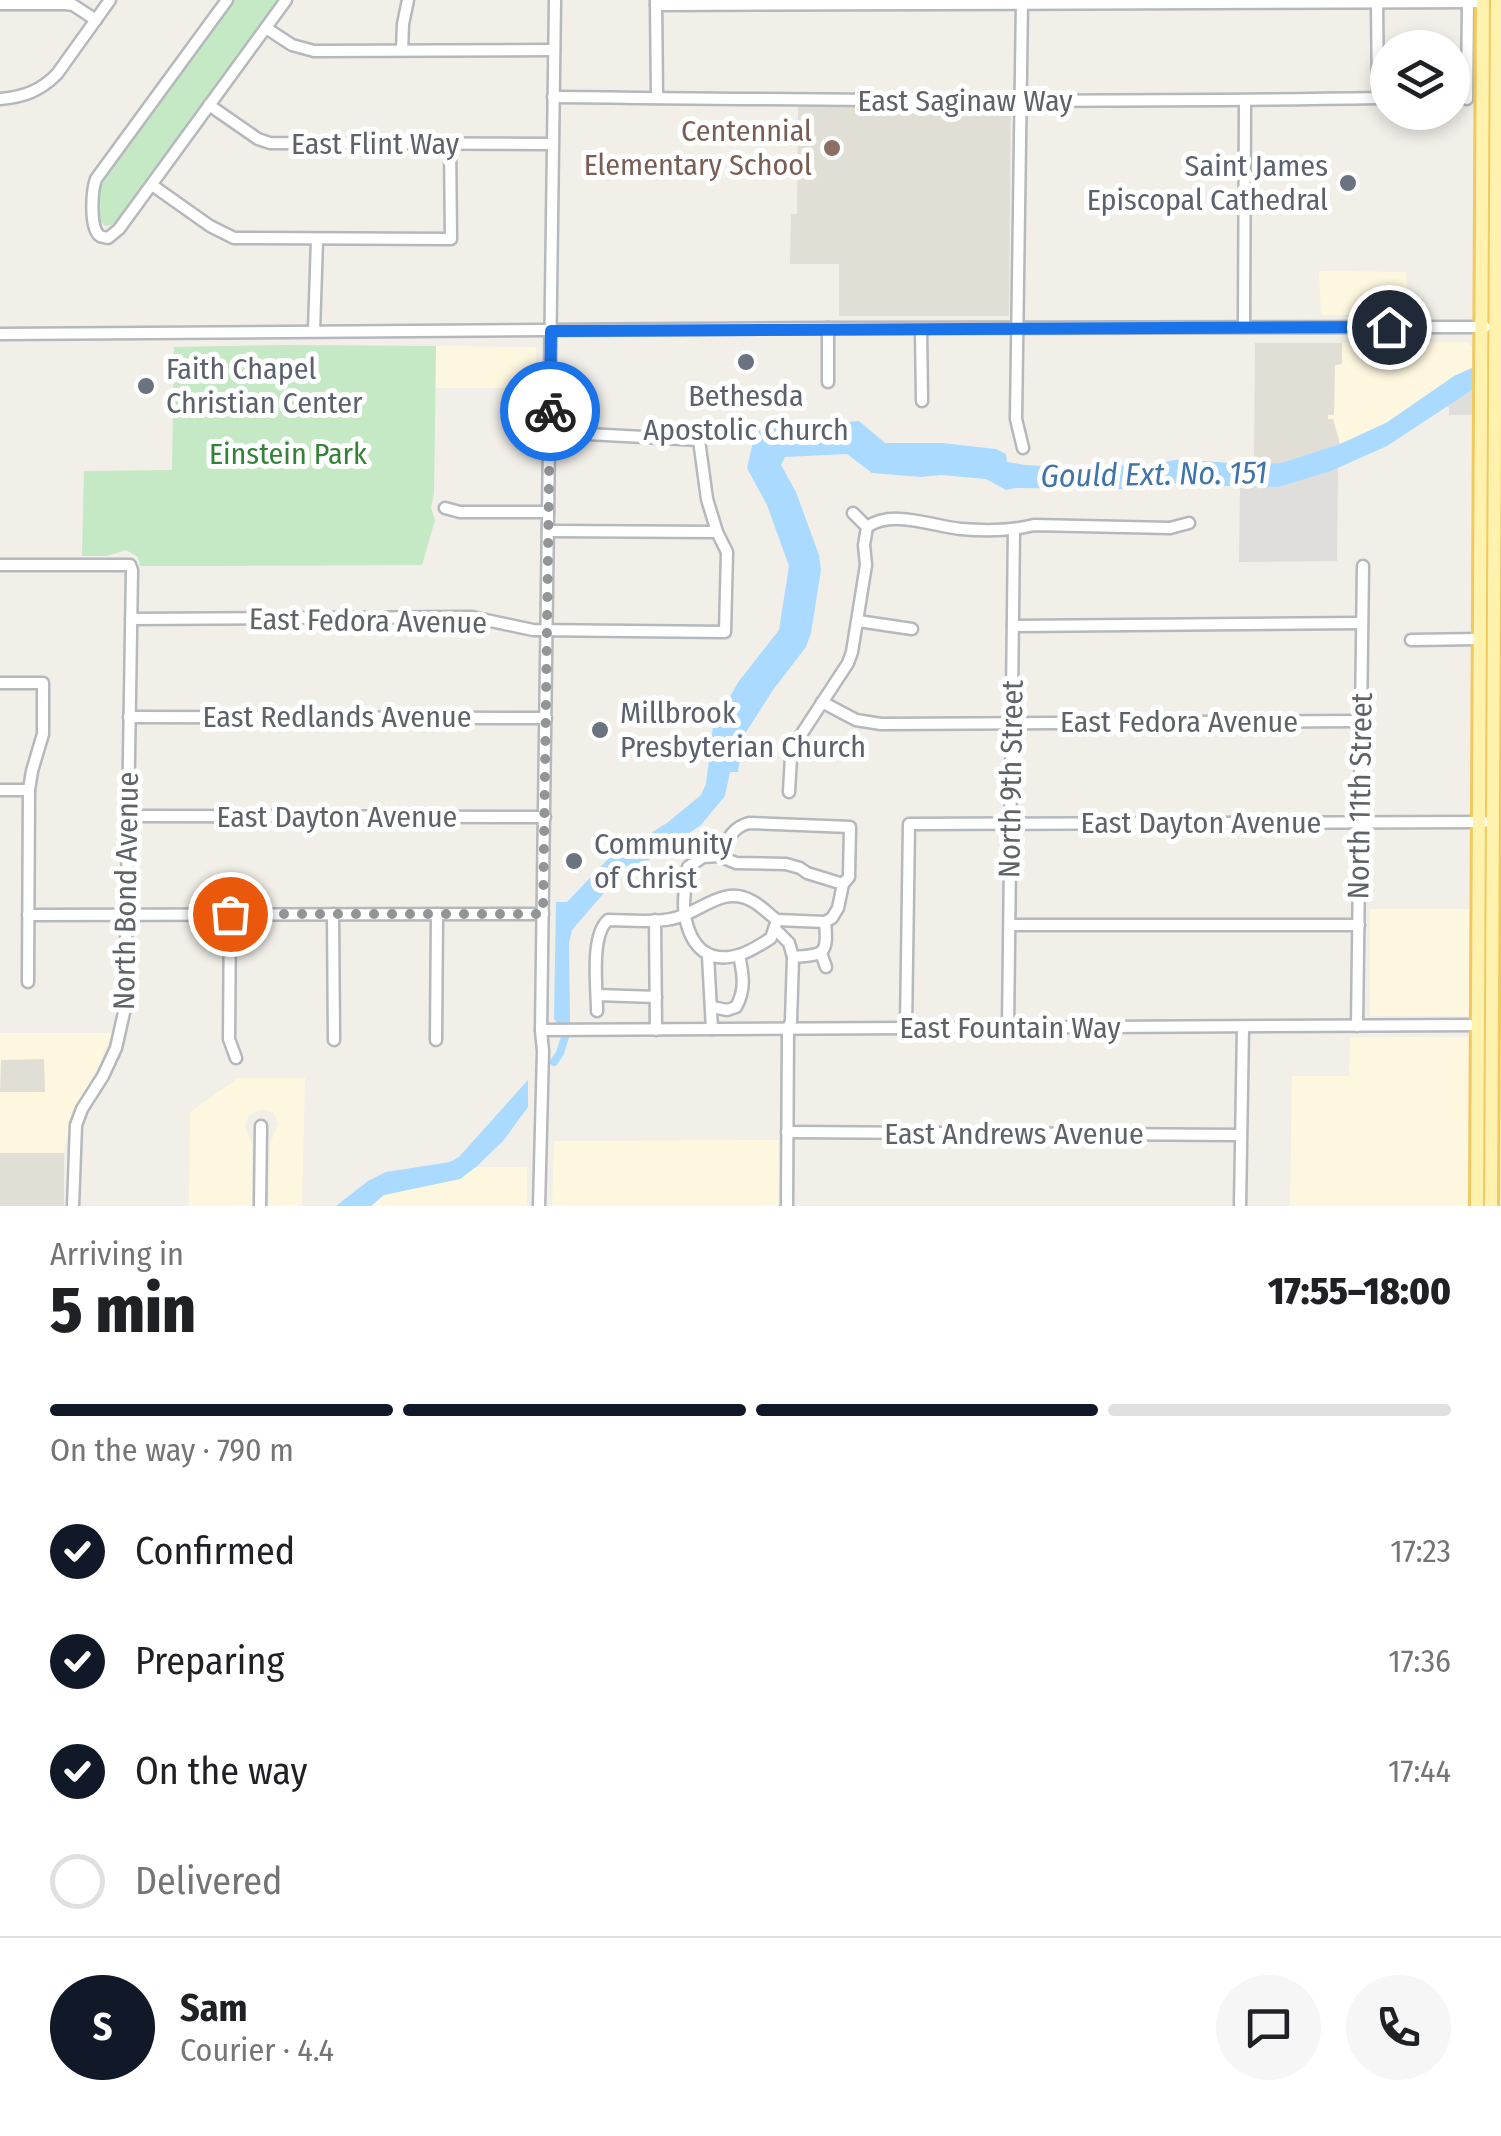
<!DOCTYPE html>
<html lang="en">
<head>
<meta charset="utf-8">
<style>
  body { margin:0; font-family:"Fira Sans Condensed",sans-serif; background:#f6f6f6; color:#202124; height:100vh; display:flex; flex-direction:column; font-size:38px; white-space:nowrap }
  * { box-sizing:border-box; margin:0 }
  p { font-size:32px; color:#757577 }
  .icon { flex:none; width:55px; height:55px; fill:none; stroke:currentColor; stroke-width:2; stroke-linecap:round; stroke-linejoin:round }
  .map { position:relative; height:1206px; overflow:hidden }
  .details { display:flex; flex-direction:column; background:#fff; flex:1 }
  .details>* { flex:none }
  .controls { position:absolute; left:1370px; top:30px; display:grid; gap:20px }
  .controls a { display:grid; place-items:center; width:100px; height:100px; border-radius:50%; background:#fff; box-shadow:0 5px 15px #0003; font-size:50px }
  .pin { position:absolute; display:grid; place-items:center; width:85px; height:85px; color:#fff; margin:-42px; border:5px solid #fff; border-radius:50%; box-shadow:0 2px 10px #0007 }
  .courier { position:absolute; display:grid; place-items:center; width:100px; height:100px; margin:-50px; border:8px solid #1a73e8; border-radius:50%; background:#fff; color:#222; box-shadow:0 2px 12px #0007 }
  .head em { font-style:normal; font-weight:800 }
  .head div { display:flex; flex-direction:column-reverse }
  .head { display:flex; align-items:center; justify-content:space-between; height:170px; padding:0 50px }
  h1 { font-size:65px; font-weight:800; line-height:75px }
  .bar { display:grid; grid-template-columns:repeat(4,1fr); gap:15px 10px; align-content:center; height:120px; padding:0 50px }
  .bar i { height:12px; border-radius:8px; background:#e0e0e0 }
  .bar .selected { background:#111827 }
  .bar p { grid-column:span 4 }
  .line { display:flex; align-items:center; gap:25px; padding:0 50px; border-top:2px solid #e0e0e0 }
  .line div { flex:1 }
  .round { display:grid; place-items:center; flex:none; width:105px; height:105px; border-radius:52px; background:#f6f6f6 }
  ol { padding:0 50px; list-style:none }
  li { display:flex; align-items:center; gap:30px; height:110px }
  li p { margin-inline-start:auto }
  li .icon { padding:10px; border-radius:50%; background:#111827; color:#fff; stroke-width:4 }
  li:last-child { color:#757577 }
  li i { width:55px; height:55px; border:5px solid #e0e0e0; border-radius:50% }
  .map>svg:first-child { display:block }
</style>
</head>
<body>
<div class="map">
<svg width="1501" height="1206" viewBox="0 0 1501 1206">
  <rect width="100%" height="100%" fill="#f1efe8"/>
  <g fill="#fef7e0">
    <polygon points="1319,271 1406,272 1408,315 1321,315"/>
    <polygon points="1467,342 1472,348 1472,368 1454,376 1397,417 1340,444 1333,420 1328,419 1328,415 1334,415 1335,365 1342,364 1342,343"/>
    <polygon points="436,346 536,347 537,388 435,388"/>
    <rect x="1370" y="909" width="99" height="107"/>
    <polygon points="0,1033 112,1033 99,1065 71,1115 64,1153 1,1153 0,1167"/>
    <polygon points="1350,1037 1469,1037 1468,1206 1290,1206 1292,1076 1349,1076"/>
    <polygon points="238,1078 305,1078 302,1206 269,1206 270,1144 278,1124 274,1113 262,1109 249,1115 245,1125 252,1145 252,1206 189,1206 190,1112"/>
    <polygon points="779,1140 778,1206 552,1206 554,1141"/>
    <polygon points="476,1167 527,1167 527,1206 371,1206 384,1195 460,1179"/>
  </g>
  <g fill="#e0deda">
    <polygon points="1472,390 1472,415 1449,415 1449,407 1444,407"/>
    <polygon points="1338,468 1337,561 1239,562 1240,487 1279,487"/>
  </g>
  <g fill="#e1ded6">
    <polygon points="1011,104 1009,316 839,316 839,264 790,264 791,214 797,214 798,107"/>
    <polygon points="1255,343 1342,343 1342,364 1335,365 1334,415 1328,415 1328,419 1333,419 1340,444 1281,463 1254,463"/>
    <polygon points="44,1059 45,1092 0,1092 1,1060"/>
    <rect x="0" y="1153" width="64" height="53"/>
  </g>
  <g fill="#c5e8c5">
    <polygon points="234,0 279,0 115,224 105,226 100,221 100,184"/>
    <polygon points="286,345 436,346 434,493 431,508 435,520 422,565 165,566 140,566 138,557 126,550 107,556 82,556 84,471 172,470 174,347"/>
  </g>
  <g fill="#aadaff">
    <polygon points="1472,368 1472,390 1387,446 1331,471 1279,487 1216,486 1179,483 1128,489 1016,488 1006,490 986,479 941,475 921,477 872,473 847,454 785,457 781,465 796,492 819,555 821,570 811,633 806,647 773,690 743,737 738,772 730,772 725,796 701,825 609,887 572,930 569,943 570,1020 569,1023 558,1024 554,1019 556,902 567,902 607,860 667,823 701,795 706,784 713,726 739,681 779,630 789,566 767,505 747,468 756,429 859,421 885,443 942,443 996,449 1006,454 1007,462 1025,465 1064,467 1141,465 1183,459 1239,464 1281,463 1340,444 1386,423 1454,376"/>
    <polygon points="528,1080 528,1107 503,1141 476,1167 460,1179 384,1195 371,1206 336,1206 368,1181 386,1172 450,1162 459,1157"/>
  </g>
  <g fill="none" stroke-linecap="round" stroke-linejoin="round">
    <polyline stroke="#aadaff" stroke-width="8" points="554,1062 560,1053 565,1037"/>
    <g stroke="#b5b8bc" stroke-width="15">
      <g id="minor">
        <path d="M227 0 96 179C92 190 89 228 100 236 102 237 105 237 108 238L119 229 286 0"/>
        <polyline points="656,0 657,98"/>
        <polyline points="1022,1 1016,419 1023,448"/>
        <polyline points="0,4 66,4 73,5 96,20"/>
        <polyline points="656,5 1483,2"/>
        <polyline points="266,28 292,45 314,51 554,50"/>
        <polyline points="402,50 403,24 408,0"/>
        <path d="M553 97C828 100 1103 103 1378 98L1377 2"/>
        <path d="M0 99C24 97 40 91 57 74L110 0"/>
        <polyline points="1467,99 1468,2"/>
        <polyline points="209,105 258,139 270,143 552,144"/>
        <polyline points="152,185 210,226 234,238 451,239 450,144"/>
        <polyline points="1244,327 1245,101"/>
        <polyline points="921,329 922,401"/>
        <polyline points="314,331 317,240"/>
        <polyline points="0,334 828,328 1485,327"/>
        <polyline points="828,382 828,328"/>
        <polyline points="445,508 460,512 548,512"/>
        <polyline points="853,513 867,527"/>
        <path d="M867 527C893 509 932 526 961 529 985 531 1011 531 1034 525L1170 528 1189 523"/>
        <polyline points="548,531 717,532"/>
        <polyline points="0,565 130,565 132,570 125,1008 116,1048 103,1076 82,1109 76,1125 73,1206"/>
        <polyline points="131,619 472,617 533,630 725,632 727,552 717,532 707,499 699,440 550,432"/>
        <polyline points="858,621 912,629"/>
        <polyline points="1013,626 1362,623"/>
        <polyline points="1411,640 1480,639"/>
        <polyline points="0,683 43,683 43,734 32,771 29,790 28,982"/>
        <polyline points="822,702 856,720 881,724 1361,721"/>
        <polyline points="129,717 546,718"/>
        <polyline points="0,790 29,790"/>
        <polyline points="789,792 791,757 795,744 848,663 852,652 866,565 864,545 867,527"/>
        <polyline points="129,816 545,817"/>
        <polyline points="333,914 334,1040"/>
        <polyline points="28,915 543,914"/>
        <polyline points="230,915 229,1039 236,1058"/>
        <polyline points="655,920 656,1030"/>
        <path d="M777 920 771 938C762 944 752 950 742 954 709 965 691 948 685 916 682 901 686 881 688 867L703 857 719 856 736 863 786 864 800 868 807 873 843 884"/>
        <polyline points="1010,925 1359,925"/>
        <polyline points="775,929 789,943 793,957 791,1021 788,1029 787,1206"/>
        <polyline points="821,953 826,967"/>
        <polyline points="708,956 712,1029"/>
        <path d="M793 957C825 955 828 954 825 922"/>
        <polyline points="597,995 656,997"/>
        <path d="M712 1007 727 1010 736 1007C746 989 743 974 739 955"/>
        <path d="M597 1011C597 987 590 936 608 920 628 920 651 923 671 919 700 914 722 884 752 901 762 906 768 914 777 920L825 922 832 918 838 908 843 884 849 877 850 827 749 823C732 827 727 841 719 856"/>
        <polyline points="1357,1026 1363,566"/>
        <polyline points="906,1028 909,824 1484,822"/>
        <polyline points="1008,1028 1014,529"/>
        <polyline points="541,1030 1478,1025"/>
        <polyline points="436,1040 437,914"/>
        <polyline points="787,1132 1240,1135"/>
        <polyline points="260,1206 261,1126"/>
        <polyline points="539,1206 543,1051 541,1030 555,0"/>
        <polyline points="1240,1206 1243,1027"/>
      </g>
    </g>
    <g stroke="#f2c960" stroke-width="18">
      <g id="major">
        <polyline points="1477,1206 1483,0"/>
        <polyline points="1491,1206 1497,0"/>
      </g>
    </g>
    <use href="#minor" stroke="#fff" stroke-width="10"/>
    <use href="#major" stroke="#fff2af" stroke-width="12"/>
  </g>
  <g fill="none" stroke-linecap="round" stroke-linejoin="round">
    <polyline stroke="#929495" stroke-width="10" stroke-dasharray="0 18" points="230,914 543,914 550,411"/>
    <polyline stroke="#1a73e8" stroke-width="12" points="550,411 551,331 1389,327"/>
  </g>
  <circle fill="#8d6e63" stroke="#fff" stroke-width="4" cx="832" cy="148" r="10"/>
  <g fill="#6b7280" stroke="#fff" stroke-width="4">
    <circle cx="1348" cy="183" r="10"/>
    <circle cx="746" cy="362" r="10"/>
    <circle cx="146" cy="386" r="10"/>
    <circle cx="600" cy="730" r="10"/>
    <circle cx="574" cy="861" r="10"/>
  </g>
  <g text-anchor="middle" dominant-baseline="central" stroke-width="10" stroke-linejoin="round" paint-order="stroke">
    <g font-size="30" fill="#5f6368" stroke="#fff">
      <text x="965" y="101">East Saginaw Way</text>
      <text x="375" y="144">East Flint Way</text>
      <text transform="translate(368 621) rotate(1)">East Fedora Avenue</text>
      <text x="337" y="717">East Redlands Avenue</text>
      <text x="1179" y="722">East Fedora Avenue</text>
      <text transform="translate(1011 779) rotate(-89)">North 9th Street</text>
      <text transform="translate(1360 796) rotate(-89)">North 11th Street</text>
      <text x="337" y="817">East Dayton Avenue</text>
      <text x="1201" y="823">East Dayton Avenue</text>
      <text transform="translate(126 891) rotate(-89)">North Bond Avenue</text>
      <text x="1010" y="1028">East Fountain Way</text>
      <text x="1014" y="1134">East Andrews Avenue</text>
    </g>
    <g font-size="30" fill="#785e54" stroke="#fff" text-anchor="end">
      <text x="812" y="131">Centennial<tspan x="812" dy="34">Elementary School</tspan></text>
    </g>
    <g font-size="30" fill="#5b616d" stroke="#fff" text-anchor="start">
      <text x="1328" y="166" text-anchor="end">Saint James<tspan x="1328" dy="34">Episcopal Cathedral</tspan></text>
      <text x="166" y="369">Faith Chapel<tspan x="166" dy="34">Christian Center</tspan></text>
      <text x="746" y="396" text-anchor="middle">Bethesda<tspan x="746" dy="34">Apostolic Church</tspan></text>
      <text x="620" y="713">Millbrook<tspan x="620" dy="34">Presbyterian Church</tspan></text>
      <text x="594" y="844">Community<tspan x="594" dy="34">of Christ</tspan></text>
    </g>
    <g font-size="30" fill="#348238" stroke="#fff">
      <text x="288" y="454">Einstein Park</text>
    </g>
    <g font-size="32" font-style="italic" fill="#4174aa" stroke="#fff">
      <text transform="translate(1154 474) rotate(-1)">Gould Ext. No. 151</text>
    </g>
  </g>
</svg>
<div class="controls">
<a><svg class="icon" aria-label="layers" viewBox="0 0 24 24"><path d="M12 4l9 5-9 5-9-5zM3 14l9 5 9-5"/></svg></a>
</div>
<div class="pin" style="left:230px;top:914px;background:#ea580c"><svg class="icon" aria-label="bag" viewBox="0 0 24 24"><path d="M5 8h14l-1 12H6zM9 8a3 3 0 0 1 6 0"/></svg></div>
<div class="pin" style="left:1389px;top:327px;background:#1f2937"><svg class="icon" aria-label="home" viewBox="0 0 24 24"><path d="M3 11l9-7 9 7M6 9v11h12V9"/></svg></div>
<div class="courier" style="left:550px;top:411px"><svg class="icon" aria-label="bike" viewBox="0 0 24 24"><circle cx="6" cy="16" r="4"/><circle cx="18" cy="16" r="4"/><path d="M6 16l4-8h5l3 8M10 8l3 8H6M13 5h3"/></svg></div>
</div>
<section class="details">
<div class="head"><div><h1>5 min</h1><p>Arriving in</p></div><em>17:55–18:00</em></div>
<div class="bar"><i class="selected"></i><i class="selected"></i><i class="selected"></i><i></i><p>On the way · 790 m</p></div>
<ol>
<li><svg class="icon" aria-label="check" viewBox="0 0 24 24"><path d="M5 12l5 5 9-10"/></svg>Confirmed<p>17:23</p></li>
<li><svg class="icon" aria-label="check" viewBox="0 0 24 24"><path d="M5 12l5 5 9-10"/></svg>Preparing<p>17:36</p></li>
<li><svg class="icon" aria-label="check" viewBox="0 0 24 24"><path d="M5 12l5 5 9-10"/></svg>On the way<p>17:44</p></li>
<li><i></i>Delivered</li>
</ol>
<div class="line" style="height:180px"><b class="round" style="background:#111827;color:#fff">S</b><div><b>Sam</b><p>Courier · 4.4</p></div><a class="round"><svg class="icon" aria-label="chat" viewBox="0 0 24 24"><path d="M4 5h16v11H9l-5 4z"/></svg></a><a class="round"><svg class="icon" aria-label="phone" viewBox="0 0 24 24"><path d="M5 4h4l2 5-3 2q2 4 5 5l2-3 5 2v4C11 20 4 13 5 4z"/></svg></a></div>
</section>
</body>
</html>
